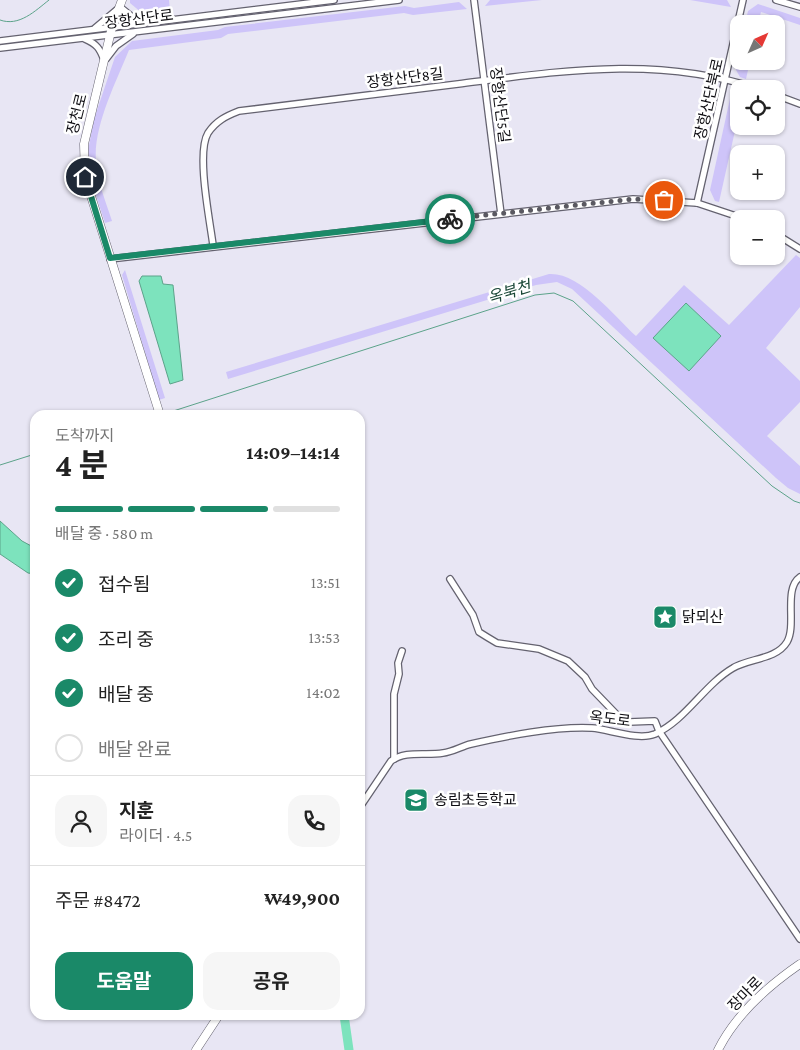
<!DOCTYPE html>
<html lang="ko">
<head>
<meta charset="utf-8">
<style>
  body { margin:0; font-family:"Crimson Pro","Noto Sans KR",serif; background:#f6f6f6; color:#222; height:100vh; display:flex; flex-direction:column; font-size:19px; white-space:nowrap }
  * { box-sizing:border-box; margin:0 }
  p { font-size:16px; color:#767676 }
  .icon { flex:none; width:28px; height:28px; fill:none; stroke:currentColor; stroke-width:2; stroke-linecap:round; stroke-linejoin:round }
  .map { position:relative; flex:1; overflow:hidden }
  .sheet { position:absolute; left:30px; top:410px; width:335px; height:610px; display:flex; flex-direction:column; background:#fff; border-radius:15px; box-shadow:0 1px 4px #0004 }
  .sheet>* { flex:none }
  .needle { width:32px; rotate:45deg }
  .buttons { position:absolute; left:730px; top:15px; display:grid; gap:10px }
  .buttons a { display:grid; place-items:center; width:55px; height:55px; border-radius:10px; background:#fff; box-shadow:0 1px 4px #0004; font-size:25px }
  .pin { position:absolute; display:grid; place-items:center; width:42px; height:42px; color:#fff; margin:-21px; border:2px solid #fff; border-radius:50%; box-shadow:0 1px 5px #0007 }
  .courier { position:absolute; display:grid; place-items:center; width:50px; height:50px; margin:-25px; border:4px solid #1a8968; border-radius:50%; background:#fff; color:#222; box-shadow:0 1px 6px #0007 }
  .summary em { font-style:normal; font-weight:700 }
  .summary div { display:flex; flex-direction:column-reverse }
  .summary { display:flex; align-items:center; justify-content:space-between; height:85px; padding:0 25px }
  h1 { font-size:32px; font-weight:700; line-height:38px }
  .bar { display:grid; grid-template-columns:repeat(4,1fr); gap:8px 5px; align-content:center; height:60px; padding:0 25px }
  .bar i { height:6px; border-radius:4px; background:#e0e0e0 }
  .bar .active { background:#1a8968 }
  .bar p { grid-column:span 4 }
  .line { display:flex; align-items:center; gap:12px; padding:0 25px; border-top:1px solid #e0e0e0 }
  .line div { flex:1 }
  .round { display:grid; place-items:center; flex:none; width:52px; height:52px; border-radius:15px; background:#f6f6f6 }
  ol { padding:0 25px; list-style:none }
  li { display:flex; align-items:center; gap:15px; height:55px }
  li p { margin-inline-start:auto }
  li .icon { padding:5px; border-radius:50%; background:#1a8968; color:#fff; stroke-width:4 }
  li:last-child { color:#767676 }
  li i { width:28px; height:28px; border:2px solid #e0e0e0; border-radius:50% }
  .action { display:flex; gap:10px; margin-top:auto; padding:10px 25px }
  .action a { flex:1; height:58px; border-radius:15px; background:#1a8968; color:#fff; font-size:20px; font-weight:700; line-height:58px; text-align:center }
  .action a+a { background:#f6f6f6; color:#222 }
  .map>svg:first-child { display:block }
</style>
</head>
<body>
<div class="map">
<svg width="800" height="1050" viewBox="0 0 800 1050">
  <rect width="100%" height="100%" fill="#e8e6f4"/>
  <g fill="#cec4f9">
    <polygon points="130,0 169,0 170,10 142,13 130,3"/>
    <polygon points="490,0 542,0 485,6"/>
    <polygon points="690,0 727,0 731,7"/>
    <path d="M459 2 467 9 413 15 404 13 228 34 221 38 129 50C116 82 93 127 96 161 97 181 106 202 112 221L105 223 89 174 87 156 94 119 115 57 132 41 218 30 225 27 405 6 414 8Z"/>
    <polygon points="758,4 800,18 800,25 761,12 758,24 745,24 748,11"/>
    <polygon points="739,55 739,61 750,61 746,79 740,77 736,70"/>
    <polygon points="739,88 739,113 719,202 715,201 710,190 731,94"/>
    <path d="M796 255 800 258V307L766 348 800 381V402L767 436 800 466V494L788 488 776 478 572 289 557 282 536 285 228 379 226 372 549 274C580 272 614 316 636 336L684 285 729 325Z"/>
    <polygon points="125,270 165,398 159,400 122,275"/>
  </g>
  <g fill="#7de3bd" stroke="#5ca38a">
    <polygon points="142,276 161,276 163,284 173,285 183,380 170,384 139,281"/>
    <polygon points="686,303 721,336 689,371 653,338"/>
    <polygon points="0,521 22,541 35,548 35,574 28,573 0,554"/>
  </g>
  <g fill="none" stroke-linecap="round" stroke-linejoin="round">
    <g stroke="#5ca38a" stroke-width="1">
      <path d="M0 20C19 27 35 11 49 0"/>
      <polyline points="164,414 535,295 554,293 573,301 772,486 794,501 800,503"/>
      <polyline points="0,465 35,454"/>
    </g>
    <polyline stroke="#7de3bd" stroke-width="9" points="344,1015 349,1050"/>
    <g stroke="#64626f" stroke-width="8">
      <g id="minor">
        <polyline points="474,0 501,214"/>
        <polyline points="776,0 800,7"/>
        <polyline points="95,28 120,7 141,24"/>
        <path d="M85 39C97 44 100 49 104 60"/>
        <polyline points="0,41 334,0"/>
        <polyline points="0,48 399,0"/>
        <polyline points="106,59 116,46 133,34"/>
        <polyline points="776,95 800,104"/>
        <polyline points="697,203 743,0"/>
        <polyline points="776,234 800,249"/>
        <path d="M213 245C210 221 196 153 208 133 216 121 226 116 239 111 312 102 385 93 458 84 561 71 658 55 759 89"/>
        <polyline points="110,259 633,199 697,203 745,219"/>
        <polyline points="450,579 473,615 479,632 487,637 497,643 539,649 568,661 585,677 592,689 619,717 629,722 655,721 659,731 800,939"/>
        <polyline points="394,759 394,694 399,674 398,663 402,651"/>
        <path d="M360 807 391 761C406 750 425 756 443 753 453 752 462 746 471 744 507 736 555 726 592 728 608 729 638 741 655 734 686 720 704 685 733 668 749 658 776 660 787 642 797 625 783 589 800 577"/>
      </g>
    </g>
    <g stroke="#64626f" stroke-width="9">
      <g id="major">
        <polyline points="122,0 112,27 84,144 85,177 160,415"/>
        <polyline points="196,1050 219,1015"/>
        <path d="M718 1050C736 1014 768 986 800 964"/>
      </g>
    </g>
    <use href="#minor" stroke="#fff" stroke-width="5.5"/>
    <use href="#major" stroke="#fff" stroke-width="8"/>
  </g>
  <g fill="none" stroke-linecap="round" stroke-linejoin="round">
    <polyline stroke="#5a5961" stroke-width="5" stroke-dasharray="0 9" points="450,219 633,199 664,200"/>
    <polyline stroke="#1a8968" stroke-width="6" points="85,177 110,258 450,219"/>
  </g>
  <defs>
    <g id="sight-square" transform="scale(1.25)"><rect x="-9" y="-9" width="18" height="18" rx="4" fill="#1a8968" stroke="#fff"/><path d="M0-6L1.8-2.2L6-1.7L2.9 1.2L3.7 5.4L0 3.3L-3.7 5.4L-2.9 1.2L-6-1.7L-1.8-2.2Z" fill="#fff"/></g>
    <g id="school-square" transform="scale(1.25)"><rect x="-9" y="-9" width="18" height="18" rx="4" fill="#1a8968" stroke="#fff"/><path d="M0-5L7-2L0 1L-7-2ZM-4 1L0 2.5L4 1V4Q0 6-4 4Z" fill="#fff"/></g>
  </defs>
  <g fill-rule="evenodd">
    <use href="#sight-square" x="665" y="617"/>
    <use href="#school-square" x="416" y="800"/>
  </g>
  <g text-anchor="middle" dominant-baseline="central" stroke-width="5" stroke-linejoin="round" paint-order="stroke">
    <g font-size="15" fill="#0e0d12" stroke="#fff">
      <text transform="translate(139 19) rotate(-7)">장항산단로</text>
      <text transform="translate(405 78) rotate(-7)">장항산단8길</text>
      <text transform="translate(709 99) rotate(-77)">장항산단북로</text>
      <text transform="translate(500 105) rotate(83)">장항산단5길</text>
      <text transform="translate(77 114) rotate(-76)">장천로</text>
      <text transform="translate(610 719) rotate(7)">옥도로</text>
      <text transform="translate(745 994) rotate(-46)">장마로</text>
    </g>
    <g font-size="15" fill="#0e0d12" stroke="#fff" text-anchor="start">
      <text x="682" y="617">닭뫼산</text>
      <text x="434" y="800">송림초등학교</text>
    </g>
    <g font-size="16" font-style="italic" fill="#194636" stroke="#fff">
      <text transform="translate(509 292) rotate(-17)">옥북천</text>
    </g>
  </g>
</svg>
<div class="buttons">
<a><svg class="needle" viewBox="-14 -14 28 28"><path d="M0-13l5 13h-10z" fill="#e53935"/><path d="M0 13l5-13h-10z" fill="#767676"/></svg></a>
<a><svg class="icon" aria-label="locate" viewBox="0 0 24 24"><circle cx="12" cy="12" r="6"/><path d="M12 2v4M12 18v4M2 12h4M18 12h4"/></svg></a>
<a>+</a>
<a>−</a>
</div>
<div class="pin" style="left:664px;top:200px;background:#ea580c"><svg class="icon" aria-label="bag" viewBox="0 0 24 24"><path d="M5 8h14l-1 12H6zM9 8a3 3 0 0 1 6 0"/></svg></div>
<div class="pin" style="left:85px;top:177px;background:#1f2937"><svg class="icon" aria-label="home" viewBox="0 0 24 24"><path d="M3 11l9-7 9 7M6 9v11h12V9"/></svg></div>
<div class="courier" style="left:450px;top:219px"><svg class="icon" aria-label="bike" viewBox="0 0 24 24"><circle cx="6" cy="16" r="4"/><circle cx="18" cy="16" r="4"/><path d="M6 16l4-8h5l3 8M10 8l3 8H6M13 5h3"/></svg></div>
<section class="sheet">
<div class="summary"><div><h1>4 분</h1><p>도착까지</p></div><em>14:09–14:14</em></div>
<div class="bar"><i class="active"></i><i class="active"></i><i class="active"></i><i></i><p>배달 중 · 580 m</p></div>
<ol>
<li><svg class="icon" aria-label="check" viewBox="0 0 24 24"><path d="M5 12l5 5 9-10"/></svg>접수됨<p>13:51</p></li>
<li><svg class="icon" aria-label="check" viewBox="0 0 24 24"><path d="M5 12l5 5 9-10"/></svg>조리 중<p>13:53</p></li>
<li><svg class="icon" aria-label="check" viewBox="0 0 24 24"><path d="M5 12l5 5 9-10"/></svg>배달 중<p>14:02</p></li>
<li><i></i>배달 완료</li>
</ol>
<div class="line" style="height:90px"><a class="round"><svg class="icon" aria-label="person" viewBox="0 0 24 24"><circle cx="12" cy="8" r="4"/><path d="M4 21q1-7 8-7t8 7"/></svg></a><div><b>지훈</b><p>라이더 · 4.5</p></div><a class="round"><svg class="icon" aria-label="phone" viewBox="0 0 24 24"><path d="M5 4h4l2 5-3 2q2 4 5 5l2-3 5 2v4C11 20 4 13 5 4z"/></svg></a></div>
<div class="line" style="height:65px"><div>주문 #8472</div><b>₩49,900</b></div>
<div class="action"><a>도움말</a><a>공유</a></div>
</section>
</div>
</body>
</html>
